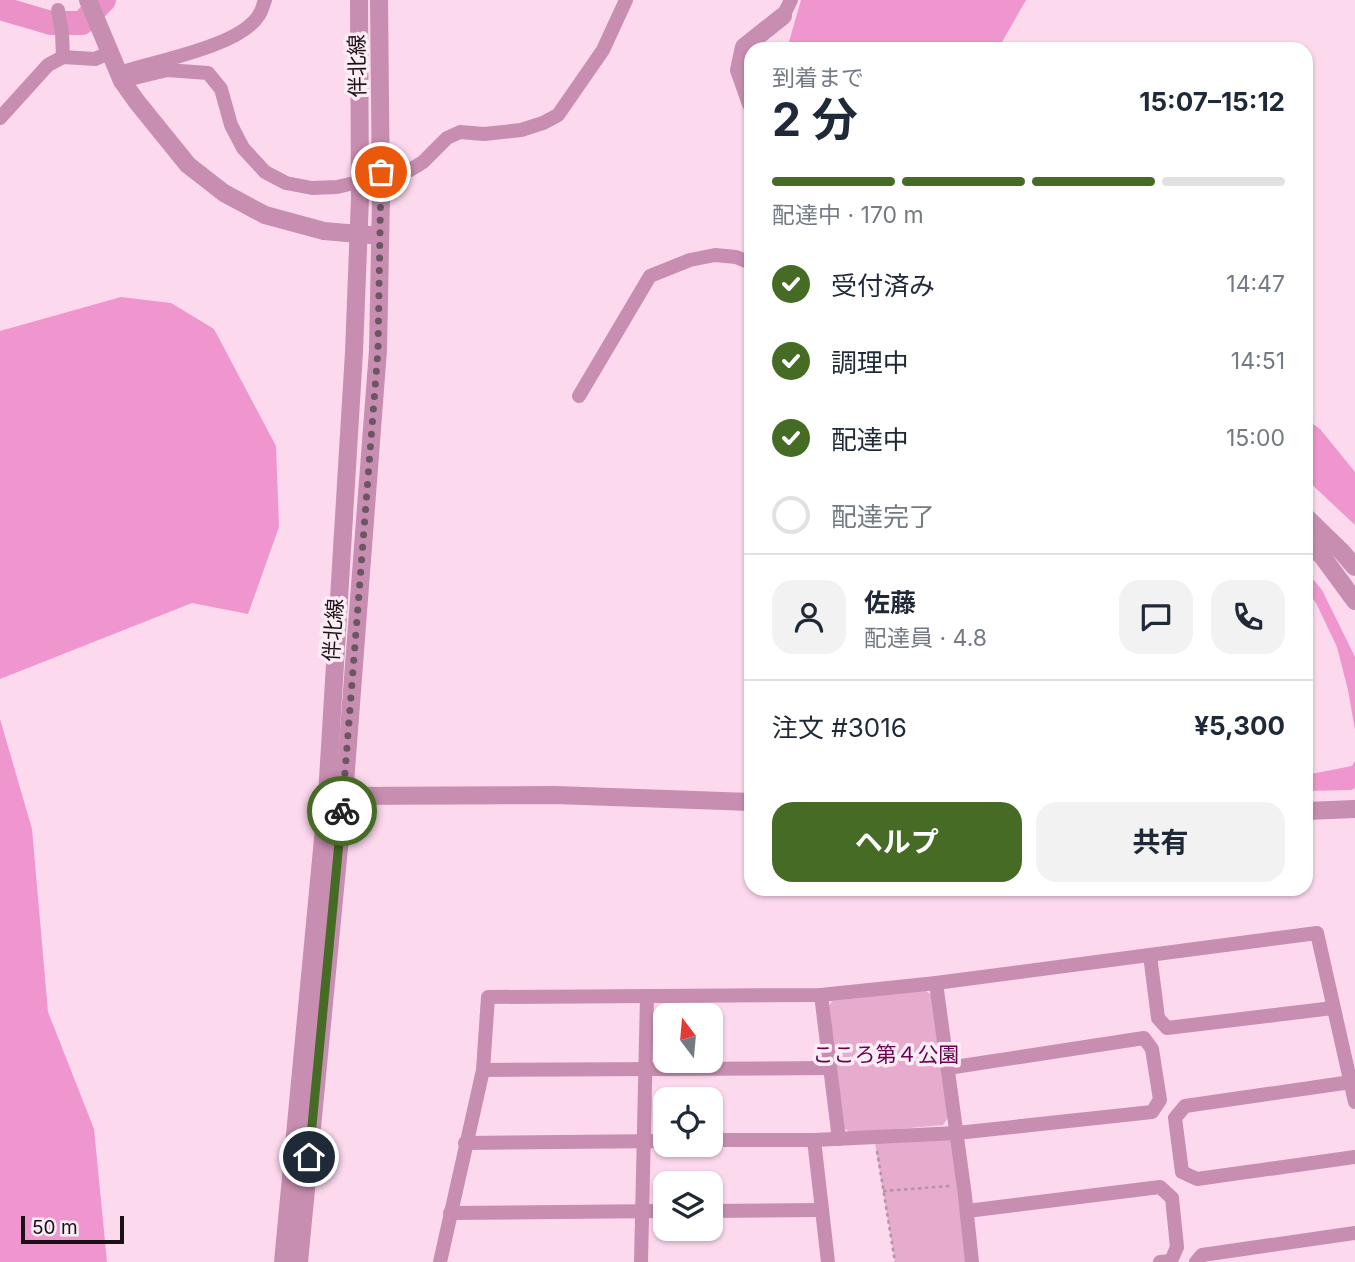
<!DOCTYPE html>
<html lang="ja">
<head>
<meta charset="utf-8">
<style>
  body { margin:0; font-family:Inter,"Noto Sans JP",sans-serif; background:#f2f2f3; color:#1f2937; height:100vh; display:flex; flex-direction:column; font-size:26px; white-space:nowrap }
  * { box-sizing:border-box; margin:0 }
  p { font-size:23px; color:#747a83 }
  .icon { flex:none; width:38px; height:38px; fill:none; stroke:currentColor; stroke-width:2; stroke-linecap:round; stroke-linejoin:round }
  .map { position:relative; flex:1; overflow:hidden }
  .panel { position:absolute; left:744px; top:42px; width:569px; height:854px; display:flex; flex-direction:column; background:#fff; border-radius:21px; box-shadow:0 2px 5px #0004 }
  .panel>* { flex:none }
  .needle { width:46px; rotate:344deg }
  .tools { position:absolute; left:653px; top:1003px; display:grid; gap:14px }
  .tools a { display:grid; place-items:center; width:70px; height:70px; border-radius:14px; background:#fff; box-shadow:0 2px 5px #0004; font-size:35px }
  .scale { position:absolute; left:21px; bottom:18px; width:103px; box-sizing:border-box; padding-left:7px; border:4px solid #1c1017; border-top:0; font-size:19px; line-height:24px; white-space:nowrap; color:#1c1017; -webkit-text-stroke:5px #fcedf5; paint-order:stroke }
  .pin { position:absolute; display:grid; place-items:center; width:60px; height:60px; color:#fff; margin:-30px; border:4px solid #fff; border-radius:50%; box-shadow:0 2px 7px #0007 }
  .courier { position:absolute; display:grid; place-items:center; width:70px; height:70px; margin:-35px; border:5px solid #456b24; border-radius:50%; background:#fff; color:#222; box-shadow:0 2px 9px #0007 }
  .headline em { font-style:normal; font-weight:700 }
  .headline div { display:flex; flex-direction:column-reverse }
  .headline { display:flex; align-items:center; justify-content:space-between; height:119px; padding:0 28px }
  h1 { font-size:46px; font-weight:700; line-height:52px }
  .bar { display:grid; grid-template-columns:repeat(4,1fr); gap:10px 7px; align-content:center; height:84px; padding:0 28px }
  .bar i { height:9px; border-radius:5px; background:#e0e1e3 }
  .bar .current { background:#456b24 }
  .bar p { grid-column:span 4 }
  .line { display:flex; align-items:center; gap:18px; padding:0 28px; border-top:2px solid #e0e1e3 }
  .line div { flex:1 }
  .round { display:grid; place-items:center; flex:none; width:74px; height:74px; border-radius:21px; background:#f2f2f3 }
  ol { padding:0 28px; list-style:none }
  li { display:flex; align-items:center; gap:21px; height:77px }
  li p { margin-inline-start:auto }
  li .icon { padding:7px; border-radius:50%; background:#456b24; color:#fff; stroke-width:4 }
  li:last-child { color:#747a83 }
  li i { width:38px; height:38px; border:4px solid #e0e1e3; border-radius:50% }
  .cta { display:flex; gap:14px; margin-top:auto; padding:14px 28px }
  .cta a { flex:1; height:80px; border-radius:21px; background:#456b24; color:#fff; font-size:28px; font-weight:700; line-height:80px; text-align:center }
  .cta a+a { background:#f2f2f3; color:#1f2937 }
  .map>svg:first-child { display:block }
</style>
</head>
<body>
<div class="map">
<svg width="1355" height="1262" viewBox="0 0 1355 1262">
  <rect width="100%" height="100%" fill="#fdd9ee"/>
  <g fill="#e7abce">
    <polygon points="925,990 933,996 949,1116 943,1125 852,1133 843,1128 826,1010 832,1001"/>
    <polygon points="957,1133 970,1262 895,1262 874,1137"/>
  </g>
  <g fill="#ee96cd">
    <polygon points="801,0 1026,0 998,49 787,49"/>
    <polygon points="121,297 171,303 214,329 276,446 279,527 248,614 192,603 0,679 0,331"/>
    <polygon points="1306,419 1320,429 1355,472 1355,525 1306,479"/>
    <polygon points="1306,571 1322,590 1355,657 1355,730 1348,690 1337,647 1316,603 1306,589"/>
    <polygon points="0,719 32,829 48,1012 94,1129 107,1262 0,1262"/>
    <polygon points="1355,761 1355,788 1351,790 1306,791 1306,775 1352,766"/>
  </g>
  <g fill="none" stroke-linecap="round" stroke-linejoin="round">
    <polyline stroke="#ea92c8" stroke-width="24" points="0,8 51,23 82,23 104,0"/>
    <g stroke="#b195a5" stroke-width="2.5" stroke-dasharray="3.5 3.5" stroke-linecap="butt">
      <polyline points="877,1151 895,1262"/>
      <polyline points="883,1191 950,1186"/>
    </g>
    <g stroke="#c88eb1" stroke-width="14">
      <polyline points="58,10 62,33 63,57"/>
      <polyline points="783,16 791,0"/>
      <path d="M129 70C162 60 241 45 259 15 262 11 263 5 265 0"/>
      <polyline points="122,81 167,70 208,73 221,89 231,125 243,148 265,172 286,183 312,188 337,187 410,170 423,162 447,138 460,132 484,134 521,130 543,123 558,115 603,50 626,0"/>
      <polyline points="0,118 48,65 63,57 95,59 111,52"/>
      <polyline points="579,396 650,276 690,260 715,255 736,257 751,263"/>
      <polyline points="1150,955 1158,1018 1167,1028 1333,1008"/>
      <polyline points="821,995 839,1139"/>
      <polyline points="483,1070 830,1068"/>
      <polyline points="1351,1082 1185,1106 1175,1118 1182,1172 1197,1179 1355,1157"/>
      <polyline points="710,1140 814,1140 957,1133 1152,1112 1160,1100 1152,1049 1144,1038 948,1068"/>
      <polyline points="814,1140 828,1262"/>
      <polyline points="465,1143 665,1141"/>
      <polyline points="710,1211 822,1210"/>
      <polyline points="967,1211 1160,1187 1172,1198 1177,1247 1171,1261 1160,1262"/>
      <polyline points="450,1213 665,1211"/>
      <polyline points="440,1262 483,1070 488,997 821,995 936,983"/>
      <polyline points="641,1262 647,996"/>
      <polyline points="972,1262 965,1196 936,983 1317,933 1355,1102"/>
      <polyline points="1196,1262 1202,1255 1355,1233"/>
    </g>
    <g stroke="#c88eb1" stroke-width="18">
      <polyline points="88,0 122,81 137,102 188,165 224,193 265,215 324,231 370,235"/>
      <polyline points="751,104 739,70 744,47 783,16"/>
      <polyline points="1306,517 1342,552 1355,567"/>
      <polyline points="1306,541 1322,556 1355,601"/>
      <polyline points="334,796 555,795 751,802"/>
      <polyline points="1306,811 1355,809"/>
      <polyline points="283,1262 327,796 354,352 360,198 359,0"/>
      <polyline points="299,1262 344,796 378,350 381,197 379,0"/>
    </g>
  </g>
  <g fill="none" stroke-linecap="round" stroke-linejoin="round">
    <polyline stroke="#6b5662" stroke-width="7" stroke-dasharray="0 12.6" points="342,811 378,350 381,172"/>
    <polyline stroke="#456b24" stroke-width="9" points="309,1157 342,811"/>
  </g>
  <g text-anchor="middle" dominant-baseline="central" stroke-width="7" stroke-linejoin="round" paint-order="stroke">
    <g font-size="21" fill="#1c1017" stroke="#fcedf5">
      <text transform="translate(357 66) rotate(-91)">伴北線</text>
      <text transform="translate(333 630) rotate(-86)">伴北線</text>
    </g>
    <g font-size="21" fill="#6e0052" stroke="#fcedf5">
      <text x="886" y="1054">こころ第４公園</text>
    </g>
  </g>
</svg>
<div class="tools">
<a><svg class="needle" viewBox="-14 -14 28 28"><path d="M0-13l5 13h-10z" fill="#e53935"/><path d="M0 13l5-13h-10z" fill="#747a83"/></svg></a>
<a><svg class="icon" aria-label="locate" viewBox="0 0 24 24"><circle cx="12" cy="12" r="6"/><path d="M12 2v4M12 18v4M2 12h4M18 12h4"/></svg></a>
<a><svg class="icon" aria-label="layers" viewBox="0 0 24 24"><path d="M12 4l9 5-9 5-9-5zM3 14l9 5 9-5"/></svg></a>
</div>
<div class="scale">50 m</div>
<div class="pin" style="left:381px;top:172px;background:#ea580c"><svg class="icon" aria-label="bag" viewBox="0 0 24 24"><path d="M5 8h14l-1 12H6zM9 8a3 3 0 0 1 6 0"/></svg></div>
<div class="pin" style="left:309px;top:1157px;background:#1f2937"><svg class="icon" aria-label="home" viewBox="0 0 24 24"><path d="M3 11l9-7 9 7M6 9v11h12V9"/></svg></div>
<div class="courier" style="left:342px;top:811px"><svg class="icon" aria-label="bike" viewBox="0 0 24 24"><circle cx="6" cy="16" r="4"/><circle cx="18" cy="16" r="4"/><path d="M6 16l4-8h5l3 8M10 8l3 8H6M13 5h3"/></svg></div>
<section class="panel">
<div class="headline"><div><h1>2 分</h1><p>到着まで</p></div><em>15:07–15:12</em></div>
<div class="bar"><i class="current"></i><i class="current"></i><i class="current"></i><i></i><p>配達中 · 170 m</p></div>
<ol>
<li><svg class="icon" aria-label="check" viewBox="0 0 24 24"><path d="M5 12l5 5 9-10"/></svg>受付済み<p>14:47</p></li>
<li><svg class="icon" aria-label="check" viewBox="0 0 24 24"><path d="M5 12l5 5 9-10"/></svg>調理中<p>14:51</p></li>
<li><svg class="icon" aria-label="check" viewBox="0 0 24 24"><path d="M5 12l5 5 9-10"/></svg>配達中<p>15:00</p></li>
<li><i></i>配達完了</li>
</ol>
<div class="line" style="height:126px"><a class="round"><svg class="icon" aria-label="person" viewBox="0 0 24 24"><circle cx="12" cy="8" r="4"/><path d="M4 21q1-7 8-7t8 7"/></svg></a><div><b>佐藤</b><p>配達員 · 4.8</p></div><a class="round"><svg class="icon" aria-label="chat" viewBox="0 0 24 24"><path d="M4 5h16v11H9l-5 4z"/></svg></a><a class="round"><svg class="icon" aria-label="phone" viewBox="0 0 24 24"><path d="M5 4h4l2 5-3 2q2 4 5 5l2-3 5 2v4C11 20 4 13 5 4z"/></svg></a></div>
<div class="line" style="height:91px"><div>注文 #3016</div><b>¥5,300</b></div>
<div class="cta"><a>ヘルプ</a><a>共有</a></div>
</section>
</div>
</body>
</html>
